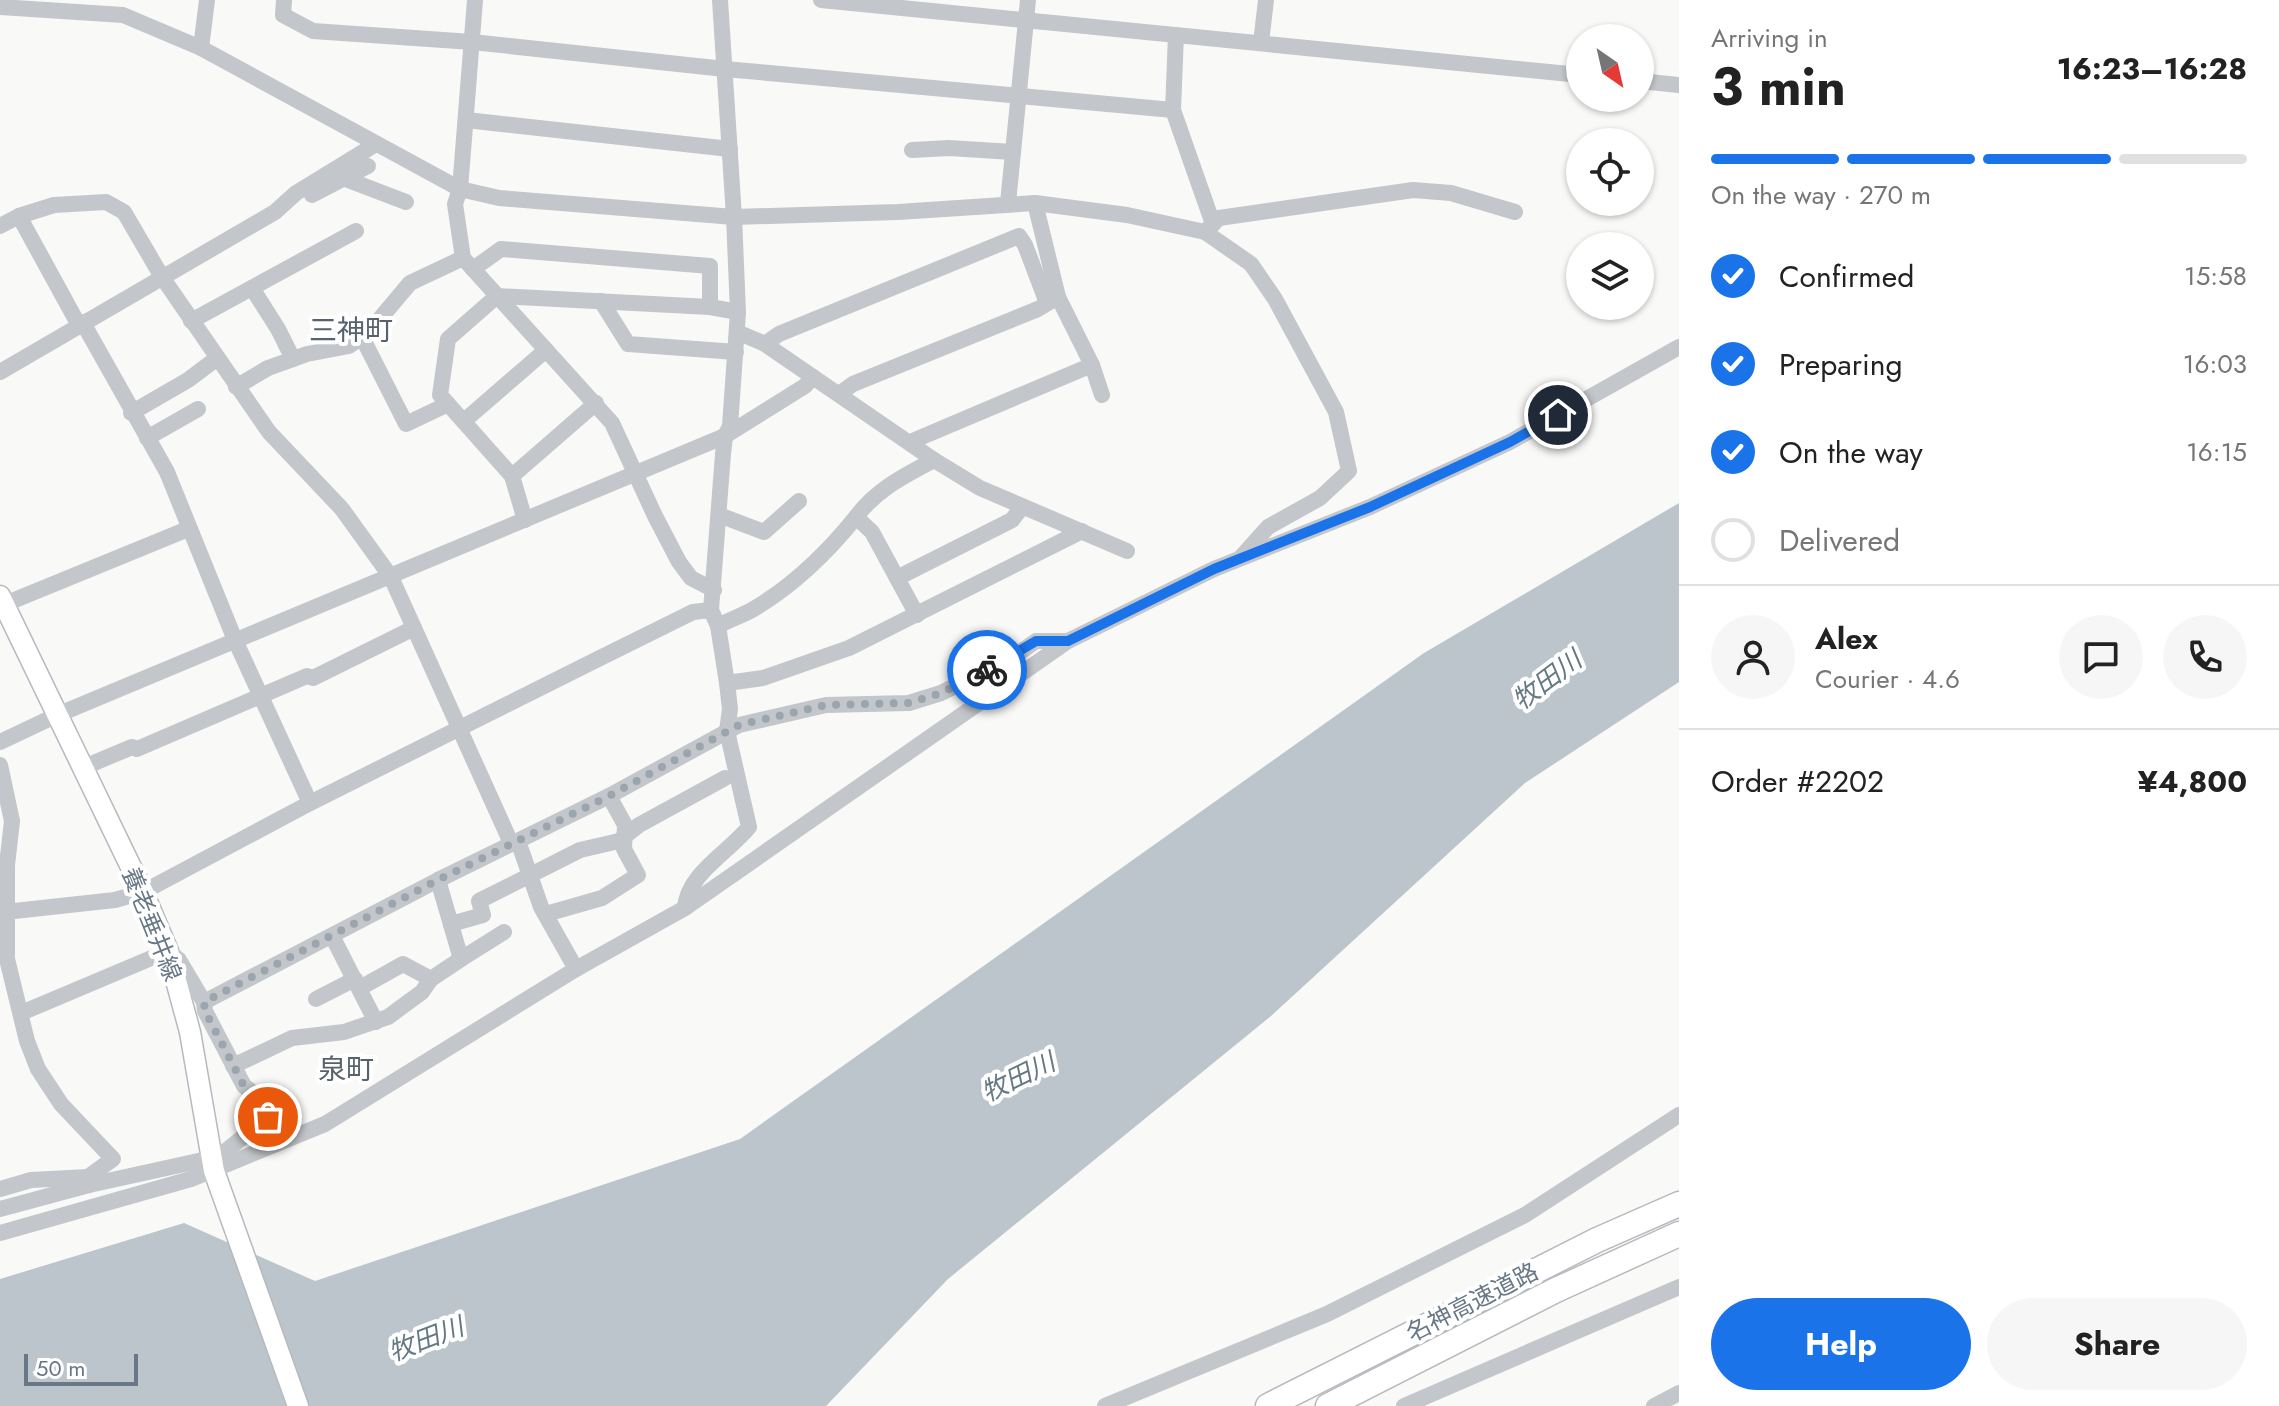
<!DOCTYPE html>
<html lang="en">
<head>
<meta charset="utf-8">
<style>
  body { margin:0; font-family:Jost,"Noto Sans JP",sans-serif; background:#f6f6f6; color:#222; height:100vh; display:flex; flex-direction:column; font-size:30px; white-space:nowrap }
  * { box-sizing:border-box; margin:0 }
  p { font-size:26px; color:#767676 }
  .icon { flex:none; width:44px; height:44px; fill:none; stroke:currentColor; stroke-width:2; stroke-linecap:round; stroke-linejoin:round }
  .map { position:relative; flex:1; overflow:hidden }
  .sheet { display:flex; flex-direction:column; background:#fff; width:600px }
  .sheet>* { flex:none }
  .needle { width:52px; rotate:146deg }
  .buttons { position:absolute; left:1566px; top:24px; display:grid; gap:16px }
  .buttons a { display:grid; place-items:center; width:88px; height:88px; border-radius:50%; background:#fff; box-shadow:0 2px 6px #0004; font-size:40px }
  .scale { position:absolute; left:24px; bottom:20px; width:114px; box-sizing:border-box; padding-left:8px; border:4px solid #697887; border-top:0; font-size:22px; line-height:28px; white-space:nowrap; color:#697887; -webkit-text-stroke:6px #fff; paint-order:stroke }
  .pin { position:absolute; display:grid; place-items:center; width:68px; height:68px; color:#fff; margin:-34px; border:4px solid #fff; border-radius:50%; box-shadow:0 2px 8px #0007 }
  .courier { position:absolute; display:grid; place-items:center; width:80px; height:80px; margin:-40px; border:6px solid #1a73e8; border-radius:50%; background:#fff; color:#222; box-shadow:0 2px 10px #0007 }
  .overview em { font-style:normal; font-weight:700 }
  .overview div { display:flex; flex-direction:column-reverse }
  .overview { display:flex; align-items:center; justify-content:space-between; height:136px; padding:0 32px }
  h1 { font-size:52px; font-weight:700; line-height:60px }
  .bar { display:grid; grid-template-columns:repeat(4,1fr); gap:12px 8px; align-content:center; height:96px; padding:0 32px }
  .bar i { height:10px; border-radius:6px; background:#e0e0e0 }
  .bar .active { background:#1a73e8 }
  .bar p { grid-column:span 4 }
  .line { display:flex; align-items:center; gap:20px; padding:0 32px; border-top:2px solid #e0e0e0 }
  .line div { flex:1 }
  .round { display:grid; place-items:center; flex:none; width:84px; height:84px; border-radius:42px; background:#f6f6f6 }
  ol { padding:0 32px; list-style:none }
  li { display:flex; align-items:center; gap:24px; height:88px }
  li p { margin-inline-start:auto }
  li .icon { padding:8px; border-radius:50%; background:#1a73e8; color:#fff; stroke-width:4 }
  li:last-child { color:#767676 }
  li i { width:44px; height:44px; border:4px solid #e0e0e0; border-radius:50% }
  .action { display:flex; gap:16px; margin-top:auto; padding:16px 32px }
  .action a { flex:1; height:92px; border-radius:48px; background:#1a73e8; color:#fff; font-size:32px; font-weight:700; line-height:92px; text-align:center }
  .action a+a { background:#f6f6f6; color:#222 }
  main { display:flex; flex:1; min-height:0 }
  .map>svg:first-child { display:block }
</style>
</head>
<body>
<main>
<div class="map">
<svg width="1679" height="1406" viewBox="0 0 1679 1406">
  <rect width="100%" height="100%" fill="#f9f9f7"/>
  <polygon fill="#bbc5cb" points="1679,503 1679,682 1525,783 1271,1016 948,1279 826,1406 0,1406 0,1279 184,1223 315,1281 740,1139 1424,653"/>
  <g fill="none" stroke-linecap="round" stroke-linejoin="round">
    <g stroke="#b6babe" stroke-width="23">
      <polyline id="major" points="0,596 143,892 168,951 190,1032 214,1171 298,1406"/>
    </g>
    <g stroke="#b6b9bd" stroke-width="27">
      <g id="highway">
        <polyline points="1268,1406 1597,1240 1679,1204"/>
        <polyline points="1328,1406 1556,1290 1679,1234"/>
      </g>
    </g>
    <g stroke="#c3c6ca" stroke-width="16">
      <polyline points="284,0 283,15 313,31 472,42 725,69 1173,110"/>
      <polyline points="475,0 460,189 455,204 463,258 612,423 655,516 679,562 691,578 714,590"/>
      <polyline points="821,0 1580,75"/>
      <polyline points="0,7 123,15 201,48 460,189 499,198 734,217 898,212 1035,203 1127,215 1205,232 1251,264 1275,299 1336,412 1349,471 1320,498 1268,527 1242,556"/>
      <polyline points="1176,35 1173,110 1213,224"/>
      <polyline points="1261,43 1266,0"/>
      <polyline points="201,48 207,0"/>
      <polyline points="1640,81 1679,85"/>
      <polyline points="466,120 730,149"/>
      <polyline points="912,150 949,148 1013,152"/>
      <polyline points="343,178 406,202"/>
      <polyline points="312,195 368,166"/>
      <polyline points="1008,203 1028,0"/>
      <polyline points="1035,203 1058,297 1092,365 1102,395"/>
      <polyline points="19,216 76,320 83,323 167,472 235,640 310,803"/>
      <polyline points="0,226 19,216 54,205 106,202 124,212 162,277 269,432 342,509 391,577 511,843"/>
      <polyline points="1205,232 1219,218 1413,190 1451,193 1515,212"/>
      <polyline points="473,269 501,249 710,266 710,307"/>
      <polyline points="252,288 278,329 293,359"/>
      <polyline points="601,301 628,344 736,352"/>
      <polyline points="191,321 356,231"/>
      <path d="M737 332 765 344 934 460C904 476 877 489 856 517"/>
      <polyline points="362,337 406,424 448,404"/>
      <polyline points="765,344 779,334 1019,236 1025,245 1047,303"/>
      <polyline points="0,372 275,212 296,193 376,144"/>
      <polyline points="236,387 268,368 307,354 349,346 368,333 410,283 463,258"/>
      <polyline points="839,394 853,384 1038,309 1058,297"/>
      <polyline points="131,413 188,380 216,359"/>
      <polyline points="464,421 546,350"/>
      <polyline points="147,438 198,409"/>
      <polyline points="910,442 1092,365"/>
      <polyline points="934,460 980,488 1127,551"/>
      <polyline points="512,476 596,403"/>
      <polyline points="719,515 764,532 799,501"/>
      <polyline points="525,520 512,476 440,395 448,339 497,296 710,307 738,312"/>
      <polyline points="897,578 1012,520 1022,507"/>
      <polyline points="0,606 188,529"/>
      <path d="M718 626C729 620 741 616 752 610 793 586 827 553 856 517L872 532 917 615"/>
      <polyline points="727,683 763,678 849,648 1082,531"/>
      <polyline points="0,742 57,715 725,436 805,386 813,377"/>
      <polyline points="0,765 12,821 7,865 7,959 27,1041 38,1069 61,1104 113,1159 88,1177 89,1185"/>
      <polyline points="82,768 132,747 137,749 307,676 313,678 414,628"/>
      <polyline points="518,841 541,907 576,969"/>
      <polyline points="438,880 461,959 504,932"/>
      <path d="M685 908C687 874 729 852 749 827L727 731 730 709 727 683 718 626 711 610 723 454 725 436 730 426 738 312 734 217 720 0"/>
      <polyline points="5,912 115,900 143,892 310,803 602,657 693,612 711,610"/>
      <polyline points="546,914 602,898 638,875 624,849 625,825 609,796"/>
      <polyline points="451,924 483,915 479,901 580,850 619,841 639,825 725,778"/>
      <polyline points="332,936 376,1022"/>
      <polyline points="360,988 403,964 431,979 461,959"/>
      <polyline points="316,999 355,979"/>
      <polyline points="21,1013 168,951 179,960 204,1002 438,880 609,796 739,725 826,705 909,703 941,693 1013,657 1036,641 1067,641"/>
      <polyline points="233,1066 292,1038 344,1032 388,1017 422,992 431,979"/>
      <polyline points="0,1189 31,1180 88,1177"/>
      <polyline points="0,1209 89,1185 212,1158 227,1150 268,1117 252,1092 244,1086 205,1011 204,1002"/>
      <polyline points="0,1233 191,1179 325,1124 576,969 685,908 1068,641 1214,569 1370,507 1510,442 1679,347"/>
      <polyline points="1105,1406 1327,1314 1525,1215 1679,1115"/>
      <polyline points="1404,1406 1679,1287"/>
      <polyline points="1654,1406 1679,1393"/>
    </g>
    <use href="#major" stroke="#fff" stroke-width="20"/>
    <use href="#highway" stroke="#fff" stroke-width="24"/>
  </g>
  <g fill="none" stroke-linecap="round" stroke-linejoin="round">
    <polyline stroke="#9ba5ae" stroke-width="8" stroke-dasharray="0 14.4" points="268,1117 252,1092 244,1086 205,1011 204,1002 438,880 609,796 739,725 826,705 909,703 941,693 987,670"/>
    <polyline stroke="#1a73e8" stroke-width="10" points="987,670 1036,641 1068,641 1214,569 1370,507 1510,442 1558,415"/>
  </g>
  <g text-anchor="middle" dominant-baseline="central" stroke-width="8" stroke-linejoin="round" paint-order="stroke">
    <g font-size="24" fill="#697887" stroke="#fff">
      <text transform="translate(152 924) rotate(68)">養老垂井線</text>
      <text transform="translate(1472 1302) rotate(-27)">名神高速道路</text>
    </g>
    <g font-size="26" font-style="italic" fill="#647982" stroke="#fff">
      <text transform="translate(1547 680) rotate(-37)">牧田川</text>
      <text transform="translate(1018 1077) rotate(-26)">牧田川</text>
      <text transform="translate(426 1339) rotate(-21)">牧田川</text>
    </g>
    <g font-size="28" fill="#56626c" stroke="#fff">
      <text x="351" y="330">三神町</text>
      <text x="346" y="1069">泉町</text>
    </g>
  </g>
</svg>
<div class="buttons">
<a><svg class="needle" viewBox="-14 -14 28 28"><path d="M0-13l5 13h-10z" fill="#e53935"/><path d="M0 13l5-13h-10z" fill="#767676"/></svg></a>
<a><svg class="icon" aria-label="locate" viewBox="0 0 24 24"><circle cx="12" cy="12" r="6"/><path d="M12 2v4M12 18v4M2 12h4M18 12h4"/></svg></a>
<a><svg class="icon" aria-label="layers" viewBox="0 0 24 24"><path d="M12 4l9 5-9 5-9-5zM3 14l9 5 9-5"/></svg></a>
</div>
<div class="scale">50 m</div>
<div class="pin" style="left:268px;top:1117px;background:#ea580c"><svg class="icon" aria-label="bag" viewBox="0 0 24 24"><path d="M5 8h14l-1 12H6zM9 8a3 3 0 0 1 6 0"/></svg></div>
<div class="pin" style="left:1558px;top:415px;background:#1f2937"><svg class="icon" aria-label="home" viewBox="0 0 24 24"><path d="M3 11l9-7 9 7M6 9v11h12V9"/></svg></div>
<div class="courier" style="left:987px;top:670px"><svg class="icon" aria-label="bike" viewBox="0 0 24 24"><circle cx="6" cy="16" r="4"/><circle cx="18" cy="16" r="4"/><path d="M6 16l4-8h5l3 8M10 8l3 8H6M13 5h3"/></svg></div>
</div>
<section class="sheet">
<div class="overview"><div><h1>3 min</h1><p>Arriving in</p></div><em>16:23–16:28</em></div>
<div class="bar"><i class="active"></i><i class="active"></i><i class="active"></i><i></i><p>On the way · 270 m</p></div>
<ol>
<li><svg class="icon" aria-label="check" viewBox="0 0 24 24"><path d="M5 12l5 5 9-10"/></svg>Confirmed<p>15:58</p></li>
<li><svg class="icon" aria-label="check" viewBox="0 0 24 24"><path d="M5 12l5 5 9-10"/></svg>Preparing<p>16:03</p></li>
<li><svg class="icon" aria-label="check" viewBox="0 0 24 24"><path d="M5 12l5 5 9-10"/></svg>On the way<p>16:15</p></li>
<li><i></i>Delivered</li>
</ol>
<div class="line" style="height:144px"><a class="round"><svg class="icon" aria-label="person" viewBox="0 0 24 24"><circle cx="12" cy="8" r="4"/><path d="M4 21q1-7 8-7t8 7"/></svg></a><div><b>Alex</b><p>Courier · 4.6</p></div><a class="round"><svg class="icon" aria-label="chat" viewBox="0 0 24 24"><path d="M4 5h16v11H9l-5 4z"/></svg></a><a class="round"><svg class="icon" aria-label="phone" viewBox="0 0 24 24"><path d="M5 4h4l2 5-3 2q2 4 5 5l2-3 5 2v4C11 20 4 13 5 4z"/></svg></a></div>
<div class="line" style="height:104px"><div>Order #2202</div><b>¥4,800</b></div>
<div class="action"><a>Help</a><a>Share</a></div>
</section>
</main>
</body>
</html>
